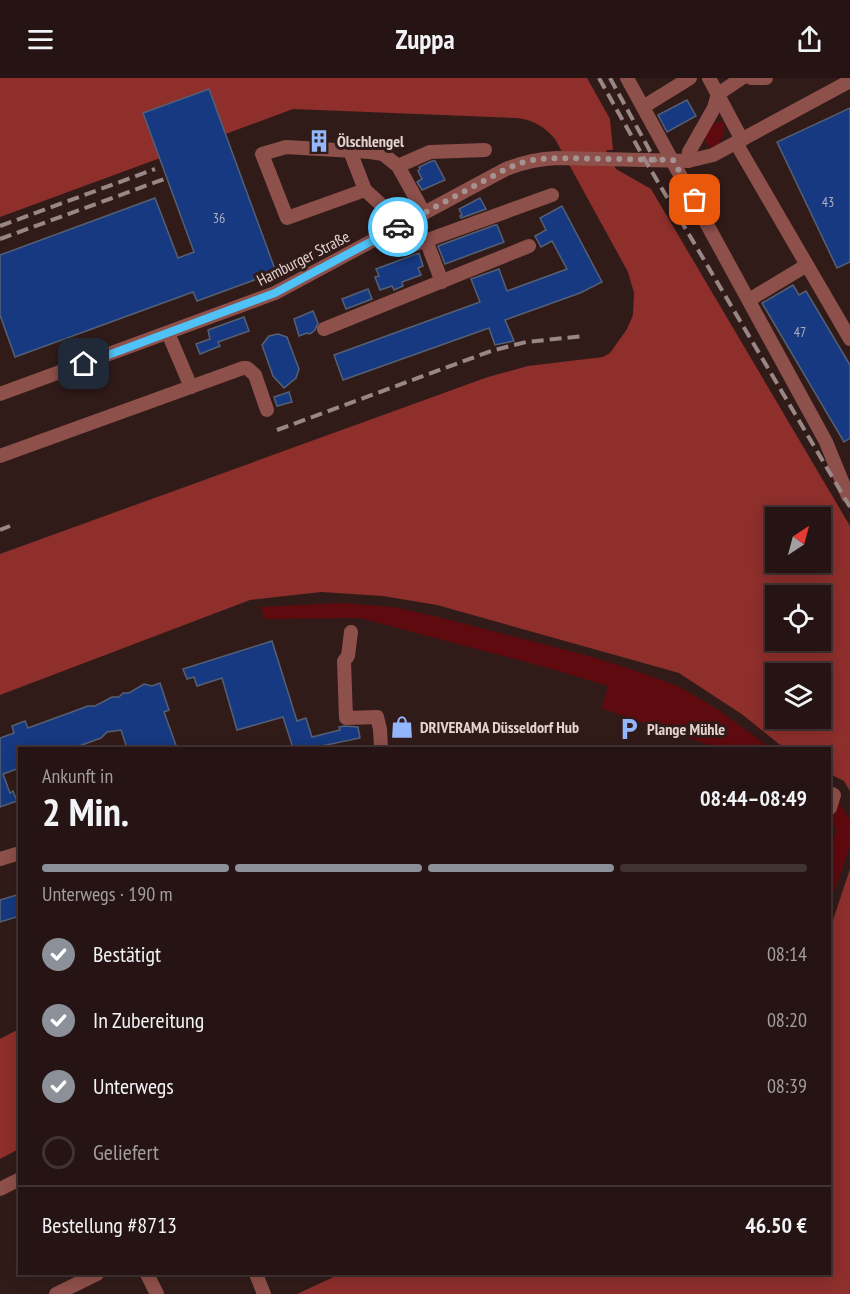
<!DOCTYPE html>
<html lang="de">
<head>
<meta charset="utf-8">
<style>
  body { margin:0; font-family:"PT Sans Narrow",sans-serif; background:#2d1d1c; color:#f1f3f6; height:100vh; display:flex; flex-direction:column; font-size:22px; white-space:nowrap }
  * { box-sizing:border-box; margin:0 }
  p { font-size:20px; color:#a39ea0 }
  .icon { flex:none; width:33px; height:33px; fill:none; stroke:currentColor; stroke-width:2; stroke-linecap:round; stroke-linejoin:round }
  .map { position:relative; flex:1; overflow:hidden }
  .side { position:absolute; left:18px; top:669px; width:813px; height:528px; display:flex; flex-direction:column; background:#251413; border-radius:0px; box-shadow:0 3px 15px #0003,0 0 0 2px #423333 }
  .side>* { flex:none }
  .needle { width:39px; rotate:36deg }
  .tools { position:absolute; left:765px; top:429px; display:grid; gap:12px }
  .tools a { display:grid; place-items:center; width:66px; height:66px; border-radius:0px; background:#251413; box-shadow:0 3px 15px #0003,0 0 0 2px #423333; font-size:30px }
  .pin { position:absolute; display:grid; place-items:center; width:51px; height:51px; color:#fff; margin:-26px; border-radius:12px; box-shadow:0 3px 9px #0006 }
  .courier { position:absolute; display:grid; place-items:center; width:60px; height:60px; margin:-30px; border:4px solid #4fc3f7; border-radius:50%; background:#fff; color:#222; box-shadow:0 2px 8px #0007 }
  .head em { font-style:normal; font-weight:700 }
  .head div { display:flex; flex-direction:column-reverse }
  .head { display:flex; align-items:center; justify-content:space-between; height:102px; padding:0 24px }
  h1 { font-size:39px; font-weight:700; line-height:45px }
  .bar { display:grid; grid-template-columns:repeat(4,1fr); gap:9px 6px; align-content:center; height:72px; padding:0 24px }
  .bar i { height:8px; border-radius:4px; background:#423333 }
  .bar .current { background:#8c9099 }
  .bar p { grid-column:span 4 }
  .line { display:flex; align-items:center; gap:15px; padding:0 24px; border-top:2px solid #423333 }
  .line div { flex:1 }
  ol { padding:0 24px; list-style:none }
  li { display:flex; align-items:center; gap:18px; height:66px }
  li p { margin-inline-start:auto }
  li .icon { padding:6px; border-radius:50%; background:#8c9099; color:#fff; stroke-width:4 }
  li:last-child { color:#a39ea0 }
  li i { width:33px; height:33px; border:3px solid #423333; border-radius:50% }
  header { display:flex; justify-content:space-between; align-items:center; height:78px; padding:0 24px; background:#251413; font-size:27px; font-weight:700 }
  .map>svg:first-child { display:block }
</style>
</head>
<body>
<header><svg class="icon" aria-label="menu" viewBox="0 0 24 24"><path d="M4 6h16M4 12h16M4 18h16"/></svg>Zuppa<svg class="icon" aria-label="share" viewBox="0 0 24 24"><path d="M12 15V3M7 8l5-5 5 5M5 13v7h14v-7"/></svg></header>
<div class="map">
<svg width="850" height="1216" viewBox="0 0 850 1216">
  <rect width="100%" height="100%" fill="#311b19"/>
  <g fill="#5f0a0e">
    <path d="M718 44H724C726 55 722 66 711 70L705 64C705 54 709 48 718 44Z"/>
    <polygon points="341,525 394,529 438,539 593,579 642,595 680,609 720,633 770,670 718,670 603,631 602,629 608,608 552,591 360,540 265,541 260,529"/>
    <polygon points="837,721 850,742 850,767 830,826 830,770 836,752 830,742"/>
  </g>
  <g fill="#8e2f2c" fill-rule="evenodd">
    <path d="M0 0H587L610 41 613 72H606L616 91 651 111 850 448V713L844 703 830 696V670H784L743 637 679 595 437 527 383 518 321 514 250 522 0 617V476L488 299 528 288 603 279 610 275 627 251 633 237 634 215 628 194 555 61C544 48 533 42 517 40L293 31 0 139ZM776 440H820V484H776ZM776 518H820V562H776ZM776 596H820V640H776Z"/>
    <polygon points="850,791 850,1216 297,1216 340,1196 830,1196 830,851"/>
    <polygon points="19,951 19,1071 0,1081 0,961"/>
  </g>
  <g fill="#163981" stroke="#556074" stroke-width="1.5">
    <polygon points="209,11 276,194 197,223 193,214 15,279 0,237 0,177 155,120 178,180 194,174 143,35"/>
    <polygon points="687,22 696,38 667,54 658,37"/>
    <polygon points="850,30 850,184 837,190 777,64"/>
    <polygon points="432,83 435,83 445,102 422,112 417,104 422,101 418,93 420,91 419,89"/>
    <polygon points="480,120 486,131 461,140 460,138 462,137 459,131"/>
    <polygon points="562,128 602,204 580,215 505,242 514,263 495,267 489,250 343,302 334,277 480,224 471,201 499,191 507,213 567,191 552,163 541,169 535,158 546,152 540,140"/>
    <polygon points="495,147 497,147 504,164 445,186 438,168"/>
    <polygon points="419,175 423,188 418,190 421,197 402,204 403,208 394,212 392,208 380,212 375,199 379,198 376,191"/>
    <polygon points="793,207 799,217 806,213 850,287 850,360 844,364 762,225"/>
    <polygon points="368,211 372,221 346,231 342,221"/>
    <polygon points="313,233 318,245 315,252 310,256 307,255 299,258 294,241"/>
    <polygon points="244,239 249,253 218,264 220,268 200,276 196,266 210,261 208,252"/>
    <polygon points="278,256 287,259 299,291 296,300 284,310 273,298 262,267 269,258"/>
    <polygon points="289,314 292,324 277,328 274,319"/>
    <polygon points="272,563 297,643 306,640 312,659 340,652 339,649 344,648 358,649 360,660 312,670 293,670 283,639 237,652 222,600 197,608 194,599 187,601 183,591"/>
    <polygon points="160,605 169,632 164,634 177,670 127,670 121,652 107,654 101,660 79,668 80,670 20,670 20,690 3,696 10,715 13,713 17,723 0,729 0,660 14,655 12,648 25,643 28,650 88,628 95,628 112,619 119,619 123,615 129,615 144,606 152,608"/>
    <polygon points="20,816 20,838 0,844 0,822"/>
  </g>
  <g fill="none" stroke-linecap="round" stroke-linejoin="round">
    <g stroke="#8e504a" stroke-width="14">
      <polyline points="627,0 826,364 848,418 850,417"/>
      <polyline points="709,0 742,62"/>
      <polyline points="751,0 766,0"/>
      <polyline points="718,16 742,0"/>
      <polyline points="643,29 690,0"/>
      <polyline points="736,65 850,261"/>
      <polyline points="350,73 365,112"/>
      <polyline points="688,83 689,74 714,30 718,16"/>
      <polyline points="398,88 383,76 370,74 286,69 262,76 287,140 365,112 398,142 411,168 552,117"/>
      <polyline points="424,135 398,88 430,74 485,72"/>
      <polyline points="426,162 442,204"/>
      <polyline points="749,222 807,187"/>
      <polyline points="324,251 529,168"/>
      <polyline points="168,255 191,309"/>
      <path d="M0 316 275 215 506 91C523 84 538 81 557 80L688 83 713 77 850 3"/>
      <polyline points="0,378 243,290 247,290 255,297 267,332"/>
      <polyline points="351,554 348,578 344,583 346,640 377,639 380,651 381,670"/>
      <polyline points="830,715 834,717 830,730"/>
      <polyline points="0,781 20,775"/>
      <polyline points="0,1111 20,1101"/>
      <polyline points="147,1196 157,1216"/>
      <polyline points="256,1196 264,1216"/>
      <polyline points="56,1216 97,1196"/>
    </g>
    <g stroke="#998785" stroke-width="4" stroke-dasharray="12 6" stroke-linecap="butt">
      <polyline points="599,0 645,82 850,429"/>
      <polyline points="610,0 656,84"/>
      <polyline points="0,148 155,91"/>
      <polyline points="0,161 167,100"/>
      <polyline points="277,352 491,273 526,264 584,258"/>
      <polyline points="0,452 10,448"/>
    </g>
  </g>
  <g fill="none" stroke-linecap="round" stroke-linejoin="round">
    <polyline stroke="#a49391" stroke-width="6" stroke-dasharray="0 10.8" points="398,149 506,91 520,85 538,81 557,80 673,82 695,122"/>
    <polyline stroke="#4fc3f7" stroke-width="8" points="84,286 275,215 398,149"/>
  </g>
  <defs>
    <g id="building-bare" transform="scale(1.8)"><path d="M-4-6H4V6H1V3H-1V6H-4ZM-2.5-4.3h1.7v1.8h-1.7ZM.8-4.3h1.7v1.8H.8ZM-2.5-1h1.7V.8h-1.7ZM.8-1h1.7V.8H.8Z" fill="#92b7fd" stroke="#311b19" stroke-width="2.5" paint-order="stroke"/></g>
    <g id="shop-bare" transform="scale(1.8)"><path d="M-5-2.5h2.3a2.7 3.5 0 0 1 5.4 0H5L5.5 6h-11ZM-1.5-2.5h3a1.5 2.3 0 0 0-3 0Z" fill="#92b7fd" stroke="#311b19" stroke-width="2.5" paint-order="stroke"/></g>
    <g id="parking-bare" transform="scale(1.8)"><path d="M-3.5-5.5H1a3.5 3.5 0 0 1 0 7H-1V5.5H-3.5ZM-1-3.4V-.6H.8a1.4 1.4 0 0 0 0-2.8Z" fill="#92b7fd" stroke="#311b19" stroke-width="2.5" paint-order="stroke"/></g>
  </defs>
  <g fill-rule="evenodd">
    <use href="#building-bare" x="319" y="63"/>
    <use href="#shop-bare" x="402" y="649"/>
    <use href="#parking-bare" x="629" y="651"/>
  </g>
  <g text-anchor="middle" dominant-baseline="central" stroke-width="6" stroke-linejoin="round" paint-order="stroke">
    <g font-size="14" fill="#afacbd">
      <text x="828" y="124">43</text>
      <text x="219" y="140">36</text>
      <text x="800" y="254">47</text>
    </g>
    <g font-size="16" font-weight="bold" fill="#e2d3d1" stroke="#311b19" text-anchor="start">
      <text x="337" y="63">Ölschlengel</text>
      <text x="420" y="649">DRIVERAMA Düsseldorf Hub</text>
      <text x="647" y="651">Plange Mühle</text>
    </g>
    <g font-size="16" fill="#e2d3d1" stroke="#311b19">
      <text transform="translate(303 180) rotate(-27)">Hamburger Straße</text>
    </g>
  </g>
</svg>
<div class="tools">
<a><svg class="needle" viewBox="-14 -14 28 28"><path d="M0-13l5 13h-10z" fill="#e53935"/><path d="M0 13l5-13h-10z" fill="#a39ea0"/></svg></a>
<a><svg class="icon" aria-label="locate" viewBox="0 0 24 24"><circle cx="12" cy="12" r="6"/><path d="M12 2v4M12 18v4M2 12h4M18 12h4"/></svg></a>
<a><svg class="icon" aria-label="layers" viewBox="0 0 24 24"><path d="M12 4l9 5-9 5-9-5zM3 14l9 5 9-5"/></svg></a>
</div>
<div class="pin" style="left:695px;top:122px;background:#ea580c"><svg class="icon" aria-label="bag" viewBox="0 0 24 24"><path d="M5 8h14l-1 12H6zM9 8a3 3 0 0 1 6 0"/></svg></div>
<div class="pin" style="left:84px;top:286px;background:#1f2937"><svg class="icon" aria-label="home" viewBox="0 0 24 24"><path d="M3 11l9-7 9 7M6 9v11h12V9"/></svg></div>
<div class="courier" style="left:398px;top:149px"><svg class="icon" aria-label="car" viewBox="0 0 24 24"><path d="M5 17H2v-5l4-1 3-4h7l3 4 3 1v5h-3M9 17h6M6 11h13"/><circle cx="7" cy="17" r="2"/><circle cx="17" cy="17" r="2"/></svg></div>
<section class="side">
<div class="head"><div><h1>2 Min.</h1><p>Ankunft in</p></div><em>08:44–08:49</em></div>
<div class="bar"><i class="current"></i><i class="current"></i><i class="current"></i><i></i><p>Unterwegs · 190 m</p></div>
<ol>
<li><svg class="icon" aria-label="check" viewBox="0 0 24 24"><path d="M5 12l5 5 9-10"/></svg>Bestätigt<p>08:14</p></li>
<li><svg class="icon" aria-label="check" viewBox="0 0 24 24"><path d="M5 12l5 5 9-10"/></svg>In Zubereitung<p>08:20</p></li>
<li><svg class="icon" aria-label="check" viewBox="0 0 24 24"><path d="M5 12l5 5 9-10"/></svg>Unterwegs<p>08:39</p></li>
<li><i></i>Geliefert</li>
</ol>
<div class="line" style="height:78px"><div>Bestellung #8713</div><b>46.50 €</b></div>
</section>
</div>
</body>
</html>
